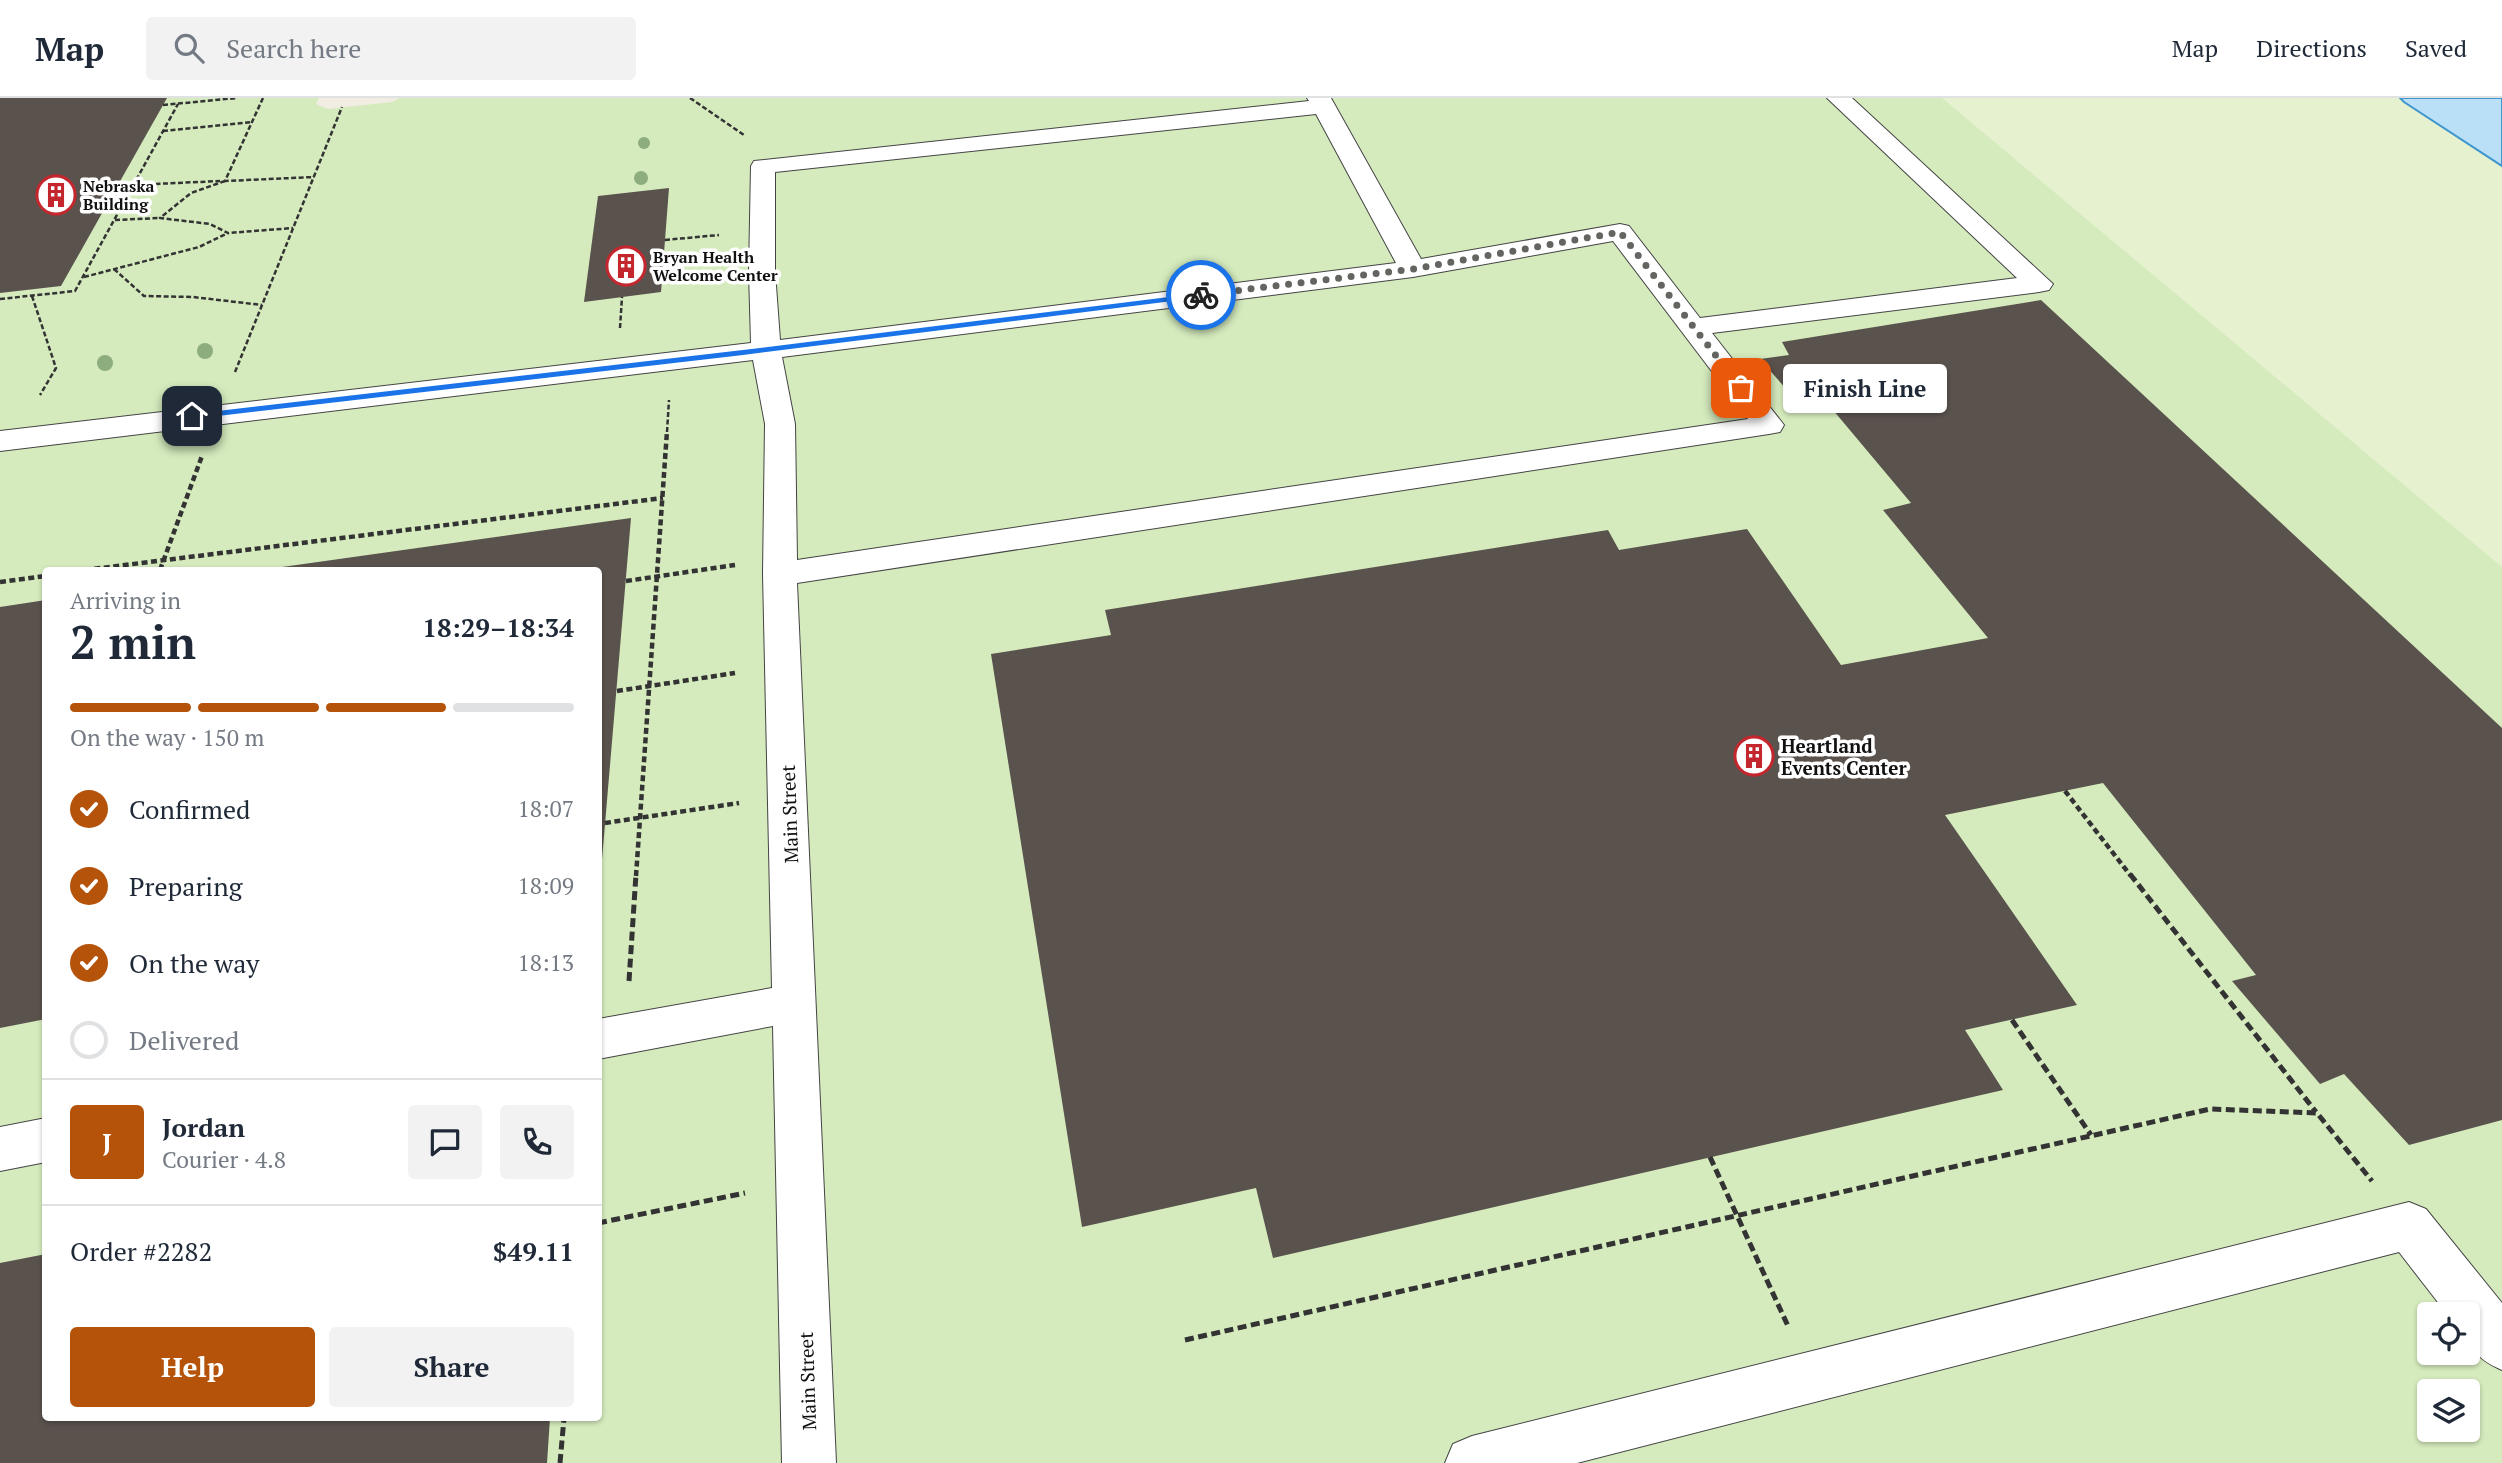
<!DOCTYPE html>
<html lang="en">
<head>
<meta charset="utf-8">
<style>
  body { margin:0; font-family:"PT Serif",serif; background:#f2f2f3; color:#1f2937; height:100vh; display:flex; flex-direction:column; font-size:26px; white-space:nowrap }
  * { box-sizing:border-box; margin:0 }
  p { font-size:23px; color:#747a83 }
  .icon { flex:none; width:38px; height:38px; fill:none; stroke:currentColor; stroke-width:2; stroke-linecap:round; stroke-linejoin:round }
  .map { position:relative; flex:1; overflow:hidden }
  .side { position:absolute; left:42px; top:469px; width:560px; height:854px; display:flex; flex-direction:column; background:#fff; border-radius:7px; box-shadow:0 2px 5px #0004 }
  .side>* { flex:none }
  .tools { position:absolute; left:2417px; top:1204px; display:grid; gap:14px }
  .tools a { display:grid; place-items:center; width:63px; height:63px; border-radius:7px; background:#fff; box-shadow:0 2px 5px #0004; font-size:35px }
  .pin { position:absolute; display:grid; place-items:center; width:60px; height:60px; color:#fff; margin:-30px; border-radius:14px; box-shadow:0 4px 10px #0006 }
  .courier { position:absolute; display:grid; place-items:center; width:70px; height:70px; margin:-35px; border:5px solid #1a73e8; border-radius:50%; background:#fff; color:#222; box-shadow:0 2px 9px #0007 }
  .bubble { position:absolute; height:49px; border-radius:7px; background:#fff; box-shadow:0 2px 5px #0004; font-size:23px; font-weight:700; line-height:49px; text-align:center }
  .summary em { font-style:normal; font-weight:700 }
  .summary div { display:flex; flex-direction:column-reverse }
  .summary { display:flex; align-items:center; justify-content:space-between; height:119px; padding:0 28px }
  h1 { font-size:46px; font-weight:700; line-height:52px }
  .bar { display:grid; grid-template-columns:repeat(4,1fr); gap:10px 7px; align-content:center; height:84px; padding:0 28px }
  .bar i { height:9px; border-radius:5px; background:#e0e1e3 }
  .bar .selected { background:#b45309 }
  .bar p { grid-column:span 4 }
  .line { display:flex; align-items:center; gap:18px; padding:0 28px; border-top:2px solid #e0e1e3 }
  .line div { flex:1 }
  .round { display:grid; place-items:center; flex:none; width:74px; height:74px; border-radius:7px; background:#f2f2f3 }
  ol { padding:0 28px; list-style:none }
  li { display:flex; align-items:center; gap:21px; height:77px }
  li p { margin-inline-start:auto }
  li .icon { padding:7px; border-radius:50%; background:#b45309; color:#fff; stroke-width:4 }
  li:last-child { color:#747a83 }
  li i { width:38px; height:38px; border:4px solid #e0e1e3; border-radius:50% }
  .button { display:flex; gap:14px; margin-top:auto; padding:14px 28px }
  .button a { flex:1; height:80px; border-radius:7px; background:#b45309; color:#fff; font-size:28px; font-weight:700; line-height:80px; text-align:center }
  .button a+a { background:#f2f2f3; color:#1f2937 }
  header { display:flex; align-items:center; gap:42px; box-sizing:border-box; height:98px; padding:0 35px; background:#fff; border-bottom:2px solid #e0e1e3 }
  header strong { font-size:33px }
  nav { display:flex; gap:38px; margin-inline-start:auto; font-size:24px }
  .search { width:490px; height:63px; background:#f2f2f3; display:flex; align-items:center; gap:18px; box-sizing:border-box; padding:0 24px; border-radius:7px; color:#747a83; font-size:26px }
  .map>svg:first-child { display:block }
</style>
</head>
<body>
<header>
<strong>Map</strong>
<div class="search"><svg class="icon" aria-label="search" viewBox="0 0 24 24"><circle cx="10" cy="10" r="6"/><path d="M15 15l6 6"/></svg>Search here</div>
<nav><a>Map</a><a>Directions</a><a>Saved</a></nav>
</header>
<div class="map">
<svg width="2502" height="1365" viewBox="0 0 2502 1365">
  <rect width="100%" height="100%" fill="#fffdf5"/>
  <path fill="#d5ebbd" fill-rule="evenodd" d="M0 0H2502V1365H0ZM46 472H598V1320H46ZM2429 1216H2468V1255H2429ZM2429 1293H2468V1332H2429Z"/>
  <polygon fill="#e6f2cf" points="1942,0 2502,0 2502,469"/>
  <polygon fill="#f1ede2" points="319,0 400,0 392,4 328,11 316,6"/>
  <polygon fill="#b9e0f7" stroke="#3f96cf" stroke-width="2" points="2400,0 2502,0 2502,68 2404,4"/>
  <g fill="#5a524d">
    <polygon points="0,0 167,0 61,188 0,195"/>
    <polygon points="669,90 661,194 584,204 598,98"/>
    <polygon points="2041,202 2502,630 2502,1022 2409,1047 2344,976 2320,986 2232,883 2256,877 2103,685 1945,717 2077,907 1965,932 2003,992 1273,1160 1256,1090 1082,1129 991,556 1111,537 1105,512 1608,432 1619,452 1747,431 1841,567 1988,540 1883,412 1911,405 1833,312 1806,314 1760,261 1789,257 1782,244"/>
    <polygon points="631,420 600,785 598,785 598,472 268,471"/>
    <polygon points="46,502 46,921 0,930 0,509"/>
    <polygon points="46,1156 46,1320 550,1320 547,1365 0,1365 0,1165"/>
  </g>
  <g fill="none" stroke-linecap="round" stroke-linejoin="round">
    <g stroke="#444" stroke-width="2">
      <g id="minor">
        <path d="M1307 0H1331L1421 161 1620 126 1629 128 1700 220 2017 180 1827 0H1852L2053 186 2049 192 2039 194 1712 235 1784 327 1780 334 1769 336 797 485 836 1365H782L773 928 598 961V921L772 890 763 476 765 326 753 262 0 353V333L751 245 749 174 751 68 754 63 1309 3ZM1316 16 1396 165 780 242 775 174V74ZM1613 143 1748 321 797 462 795 326 782 259 1413 179Z"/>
        <polygon points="46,1020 46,1064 0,1073 0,1029"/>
        <path d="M2409 1104 2426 1111 2502 1205V1272C2472 1259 2468 1247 2468 1216H2447L2399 1154 1577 1365H1445L1453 1346 1472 1338Z"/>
      </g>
    </g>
    <g stroke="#333" stroke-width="2.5" stroke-dasharray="5 2.5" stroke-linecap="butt">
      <polyline points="263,0 225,83 314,79"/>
      <polyline points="690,0 744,37"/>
      <polyline points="163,7 237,0"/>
      <polyline points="163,33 252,24"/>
      <polyline points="225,83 191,95 160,120 210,126 228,135 293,130"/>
      <polyline points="133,87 220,83"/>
      <polyline points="115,122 160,120"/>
      <polyline points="665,142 719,137"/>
      <polyline points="114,171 144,198 193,199 262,207"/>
      <polyline points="84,179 199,149 228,135"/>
      <polyline points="32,198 56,270 40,297"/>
      <polyline points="0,201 75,193 178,6"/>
      <polyline points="620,230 622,199"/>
      <polyline points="235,274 342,9"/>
      <polyline points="667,334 669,302"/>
    </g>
    <g stroke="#333" stroke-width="4.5" stroke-dasharray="6 3.5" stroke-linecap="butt">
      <polyline points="85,472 663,400"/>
      <polyline points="160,472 202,358"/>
      <polyline points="626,483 735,467"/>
      <polyline points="0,484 46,478"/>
      <polyline points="617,593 735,575"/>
      <polyline points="2065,693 2131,778"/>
      <polyline points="605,725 739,705"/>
      <polyline points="636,778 667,333"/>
    </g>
    <g stroke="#333" stroke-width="5" stroke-dasharray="9 4.5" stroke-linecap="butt">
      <polyline points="2130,776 2316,1014"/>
      <polyline points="629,883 636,776"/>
      <polyline points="2012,922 2091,1037"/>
      <polyline points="1710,1059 1788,1228"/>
      <polyline points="598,1125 745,1095"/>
      <polyline points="1185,1242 2210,1011 2317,1015 2372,1083"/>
      <polyline points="560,1365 564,1320"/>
    </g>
    <use href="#minor" fill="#fff" fill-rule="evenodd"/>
  </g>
  <g fill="#8dad7f">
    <circle cx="644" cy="45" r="6"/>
    <circle cx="641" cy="80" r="7"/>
    <circle cx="205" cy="253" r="8"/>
    <circle cx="105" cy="265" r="8"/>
  </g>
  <polygon fill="#1a73e8" points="1201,195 1204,199 743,257 192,321 188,318 192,316 743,252"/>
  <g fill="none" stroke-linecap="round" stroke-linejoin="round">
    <polyline stroke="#646461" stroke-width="7" stroke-dasharray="0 12.6" points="1201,197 1413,171 1620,134 1741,290"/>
  </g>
  <defs>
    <g id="building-ring" transform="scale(2.0125)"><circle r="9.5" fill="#fff" stroke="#c4262e" stroke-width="1.5"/><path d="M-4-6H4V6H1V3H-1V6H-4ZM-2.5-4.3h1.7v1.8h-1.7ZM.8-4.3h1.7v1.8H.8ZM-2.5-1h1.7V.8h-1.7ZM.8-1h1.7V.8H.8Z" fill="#c4262e"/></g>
  </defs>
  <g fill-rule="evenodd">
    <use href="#building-ring" x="56" y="97"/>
    <use href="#building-ring" x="626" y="168"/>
    <use href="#building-ring" x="1754" y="658"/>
  </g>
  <g text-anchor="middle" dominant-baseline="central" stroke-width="7" stroke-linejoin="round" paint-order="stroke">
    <g font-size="16" font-weight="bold" fill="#111" stroke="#fff" text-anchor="start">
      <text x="83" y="88">Nebraska<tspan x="83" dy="18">Building</tspan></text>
      <text x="653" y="159">Bryan Health<tspan x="653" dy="18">Welcome Center</tspan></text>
    </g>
    <g font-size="19" font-weight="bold" fill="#111" stroke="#fff" text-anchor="start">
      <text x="1781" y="647">Heartland<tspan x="1781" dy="22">Events Center</tspan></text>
    </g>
    <g font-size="19" fill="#111" stroke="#fff">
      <text transform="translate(789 716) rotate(-92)">Main Street</text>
      <text transform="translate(807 1283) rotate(-92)">Main Street</text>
    </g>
  </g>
</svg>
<div class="tools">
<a><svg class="icon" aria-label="locate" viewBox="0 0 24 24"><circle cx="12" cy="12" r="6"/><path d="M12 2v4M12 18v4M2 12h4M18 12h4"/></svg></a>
<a><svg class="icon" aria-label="layers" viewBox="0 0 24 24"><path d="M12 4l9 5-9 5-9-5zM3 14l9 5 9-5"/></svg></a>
</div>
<div class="pin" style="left:1741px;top:290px;background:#ea580c"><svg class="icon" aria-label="bag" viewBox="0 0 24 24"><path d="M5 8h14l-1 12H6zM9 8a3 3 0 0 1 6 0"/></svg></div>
<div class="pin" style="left:192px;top:318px;background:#1f2937"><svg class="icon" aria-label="home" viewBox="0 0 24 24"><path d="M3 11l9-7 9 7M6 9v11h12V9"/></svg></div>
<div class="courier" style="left:1201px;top:197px"><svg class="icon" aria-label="bike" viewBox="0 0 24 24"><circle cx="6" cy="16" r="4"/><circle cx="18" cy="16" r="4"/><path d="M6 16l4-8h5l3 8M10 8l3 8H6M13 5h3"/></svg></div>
<div class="bubble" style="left:1783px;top:266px;width:164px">Finish Line</div>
<section class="side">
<div class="summary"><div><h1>2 min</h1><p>Arriving in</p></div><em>18:29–18:34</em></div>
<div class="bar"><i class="selected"></i><i class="selected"></i><i class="selected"></i><i></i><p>On the way · 150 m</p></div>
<ol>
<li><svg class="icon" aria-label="check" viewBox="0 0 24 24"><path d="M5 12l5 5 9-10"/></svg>Confirmed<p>18:07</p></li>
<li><svg class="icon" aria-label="check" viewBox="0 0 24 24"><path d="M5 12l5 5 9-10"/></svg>Preparing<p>18:09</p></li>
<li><svg class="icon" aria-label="check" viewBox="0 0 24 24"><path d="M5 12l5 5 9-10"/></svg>On the way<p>18:13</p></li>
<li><i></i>Delivered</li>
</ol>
<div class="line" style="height:126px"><b class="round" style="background:#b45309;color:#fff">J</b><div><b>Jordan</b><p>Courier · 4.8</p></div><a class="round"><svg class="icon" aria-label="chat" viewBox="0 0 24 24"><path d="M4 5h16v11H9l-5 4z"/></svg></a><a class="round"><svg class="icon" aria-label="phone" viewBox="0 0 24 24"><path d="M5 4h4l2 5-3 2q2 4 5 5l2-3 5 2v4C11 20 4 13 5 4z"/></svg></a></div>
<div class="line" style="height:91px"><div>Order #2282</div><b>$49.11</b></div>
<div class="button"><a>Help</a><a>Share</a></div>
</section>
</div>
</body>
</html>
